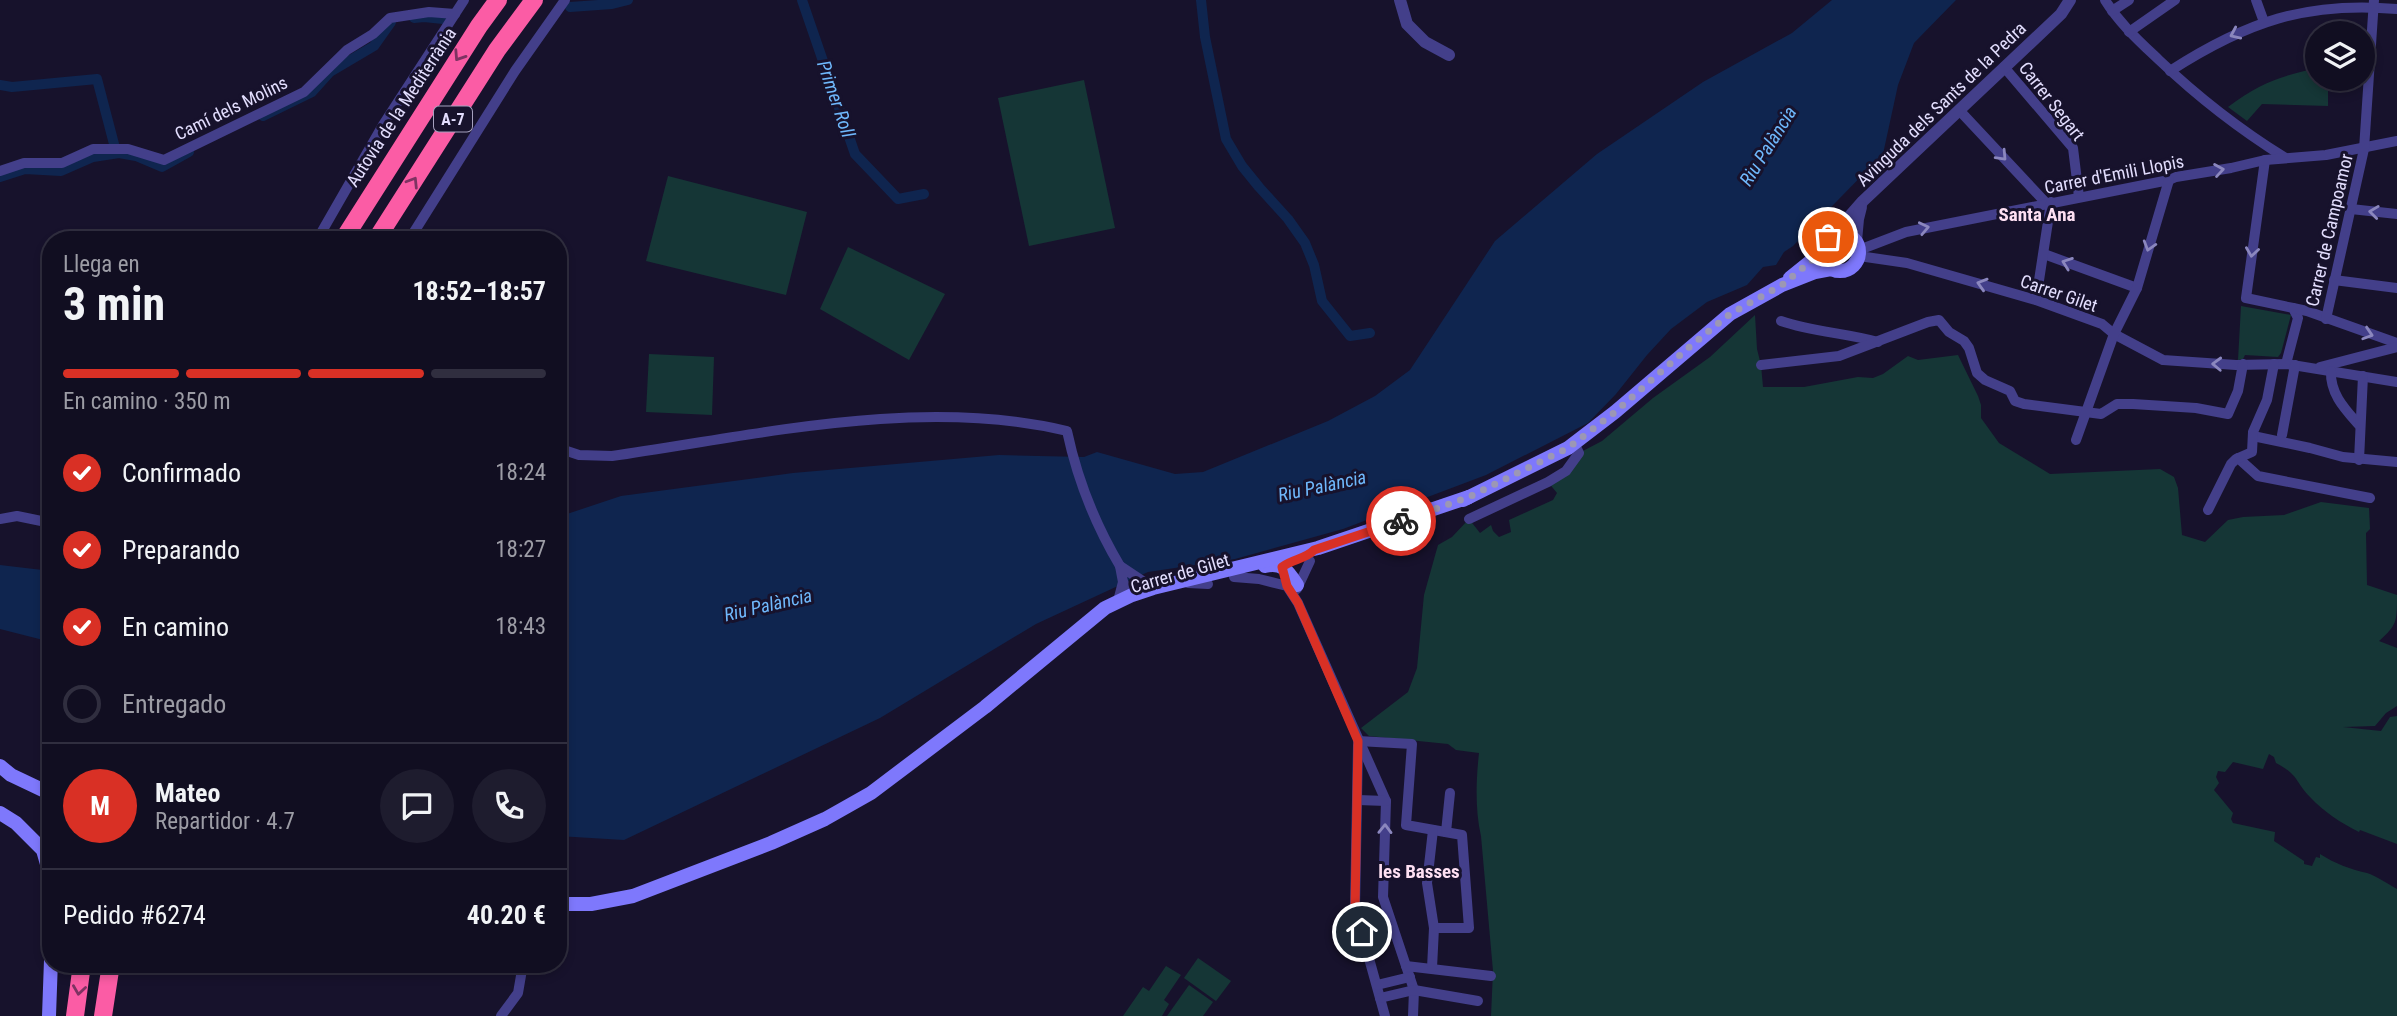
<!DOCTYPE html>
<html lang="es">
<head>
<meta charset="utf-8">
<style>
  body { margin:0; font-family:"Roboto Condensed",sans-serif; background:#1e1c2e; color:#f1f3f6; height:100vh; display:flex; flex-direction:column; font-size:26px; white-space:nowrap }
  * { box-sizing:border-box; margin:0 }
  p { font-size:23px; color:#9c9ca5 }
  .icon { flex:none; width:38px; height:38px; fill:none; stroke:currentColor; stroke-width:2; stroke-linecap:round; stroke-linejoin:round }
  .map { position:relative; flex:1; overflow:hidden }
  .sheet { position:absolute; left:42px; top:231px; width:525px; height:742px; display:flex; flex-direction:column; background:#110e21; border-radius:28px; box-shadow:0 4px 10px #0003,0 0 0 2px #302e3f }
  .sheet>* { flex:none }
  .controls { position:absolute; left:2305px; top:21px; display:grid; gap:14px }
  .controls a { display:grid; place-items:center; width:70px; height:70px; border-radius:50%; background:#110e21; box-shadow:0 4px 10px #0003,0 0 0 2px #302e3f; font-size:35px }
  .pin { position:absolute; display:grid; place-items:center; width:60px; height:60px; color:#fff; margin:-30px; border:4px solid #fff; border-radius:50%; box-shadow:0 2px 7px #0007 }
  .courier { position:absolute; display:grid; place-items:center; width:70px; height:70px; margin:-35px; border:5px solid #d93025; border-radius:50%; background:#fff; color:#222; box-shadow:0 2px 9px #0007 }
  .headline em { font-style:normal; font-weight:700 }
  .headline div { display:flex; flex-direction:column-reverse }
  .headline { display:flex; align-items:center; justify-content:space-between; height:119px; padding:0 21px }
  h1 { font-size:46px; font-weight:700; line-height:52px }
  .bar { display:grid; grid-template-columns:repeat(4,1fr); gap:10px 7px; align-content:center; height:84px; padding:0 21px }
  .bar i { height:9px; border-radius:5px; background:#302e3f }
  .bar .current { background:#d93025 }
  .bar p { grid-column:span 4 }
  .line { display:flex; align-items:center; gap:18px; padding:0 21px; border-top:2px solid #302e3f }
  .line div { flex:1 }
  .round { display:grid; place-items:center; flex:none; width:74px; height:74px; border-radius:37px; background:#1e1c2e }
  ol { padding:0 21px; list-style:none }
  li { display:flex; align-items:center; gap:21px; height:77px }
  li p { margin-inline-start:auto }
  li .icon { padding:7px; border-radius:50%; background:#d93025; color:#fff; stroke-width:4 }
  li:last-child { color:#9c9ca5 }
  li i { width:38px; height:38px; border:4px solid #302e3f; border-radius:50% }
  .map>svg:first-child { display:block }
</style>
</head>
<body>
<div class="map">
<svg width="2397" height="1016" viewBox="0 0 2397 1016">
  <rect width="100%" height="100%" fill="#17122c"/>
  <g fill="#153636">
    <path d="M2317 68V79H2342V88H2328V106L2262 104 2247 121 2228 107C2260 83 2278 77 2317 68Z"/>
    <polygon points="1084,80 1115,228 1029,246 998,98"/>
    <polygon points="668,176 807,212 786,295 646,261"/>
    <polygon points="848,247 945,294 909,360 820,309"/>
    <polygon points="2241,306 2291,315 2281,353 2278,357 2245,355 2243,359 2238,360"/>
    <path d="M1755 315 1757 349 1761 365 1763 387H1804L1858 377 1873 378 1883 374 1908 356 1918 360 1958 355 1978 396 1981 405V418L1999 443 2050 474 2160 469 2174 477 2178 488 2182 535 2205 542 2228 520 2243 517 2284 515 2321 502 2369 508 2370 529 2366 533 2367 585 2397 595C2397 622 2397 625 2379 641L2397 648V706L2386 713 2375 726 2343 727 2381 731 2390 717 2397 716V844L2360 830 2359 832C2341 823 2324 812 2310 797 2294 780 2299 775 2276 763L2274 757 2269 754 2263 769 2233 762 2225 772 2218 771 2216 777 2219 783 2214 790 2233 813 2231 819 2233 823 2275 832 2274 841 2304 861V864L2312 866 2316 857 2320 858V854C2336 864 2349 869 2367 873 2376 876 2388 884 2397 889V1016H1491L1493 971 1481 836C1475 810 1476 780 1479 753L1456 750 1448 744 1369 736 1361 728 1408 692 1417 668 1424 595 1438 545 1452 537 1469 519 1480 533 1491 525 1493 531 1499 537 1511 532 1509 520 1553 500 1557 493 1548 482 1579 453 1602 441 1653 398 1710 357Z"/>
    <polygon points="649,354 714,357 712,415 646,412"/>
    <polygon points="1198,958 1231,981 1216,1001 1184,978"/>
    <polygon points="1166,966 1181,975 1164,1000 1169,1004 1162,1016 1123,1016 1143,987 1149,991"/>
    <polygon points="1189,985 1213,1002 1203,1016 1167,1016"/>
  </g>
  <g fill="#0f254f">
    <polygon points="1832,0 1956,0 1914,43 1898,85 1883,154 1793,246 1784,252 1776,265 1763,267 1747,285 1707,302 1671,329 1647,355 1616,394 1588,423 1486,475 1343,529 1235,559 1148,572 1036,624 880,718 624,840 558,836 558,517 621,496 793,473 999,455 1084,457 1097,452 1175,474 1203,472 1328,421 1375,396 1410,370 1495,241 1597,154 1703,82 1792,33"/>
    <polygon points="0,565 51,571 51,642 0,629"/>
  </g>
  <g fill="none" stroke-linecap="round" stroke-linejoin="round">
    <g stroke="#0f254f" stroke-width="10">
      <polyline points="802,0 855,154 898,199 924,194"/>
      <polyline points="1201,0 1205,37 1226,139 1242,166 1259,187 1288,219 1305,243 1314,265 1322,301 1350,336 1370,333"/>
      <polyline points="570,7 612,4 628,0"/>
      <polyline points="414,18 424,17 443,19"/>
      <polyline points="0,85 12,87 97,79 114,144"/>
      <polyline points="263,116 312,92 330,72 374,46 391,22"/>
      <polyline points="0,177 25,169 61,171 93,157 119,153 136,156 162,167 189,152"/>
    </g>
    <g stroke="#433f8a" stroke-width="10">
      <path d="M2105 0C2120 24 2139 41 2159 60 2198 97 2239 129 2284 157"/>
      <polyline points="2256,0 2264,22"/>
      <polyline points="2112,11 2129,0"/>
      <polyline points="2129,32 2175,0"/>
      <polyline points="2004,67 2073,148 2079,197"/>
      <path d="M2170 71C2246 22 2306 1 2397 9"/>
      <polyline points="1959,110 2046,203"/>
      <polyline points="2265,160 2246,298 2293,308 2298,318 2286,364"/>
      <polyline points="0,171 24,163 62,163 93,149 128,149 164,160 304,92 347,50 373,34 390,18 429,12 455,14"/>
      <polyline points="2351,209 2397,214"/>
      <polyline points="317,240 383,125 464,0"/>
      <polyline points="409,240 515,71 565,0"/>
      <polyline points="1859,250 1906,232 2169,180 2176,177 2231,168 2265,160 2326,155 2397,141"/>
      <polyline points="2044,254 2137,288"/>
      <polyline points="1859,256 1907,263 2036,300 2102,324 2114,334 2163,360 2236,365 2286,364 2397,382"/>
      <polyline points="2334,280 2397,288"/>
      <polyline points="2036,300 2051,202"/>
      <polyline points="2293,308 2307,311 2397,343"/>
      <polyline points="2326,319 2364,149 2374,0"/>
      <path d="M1781 321C1813 332 1846 333 1878 342"/>
      <polyline points="1761,365 1839,356 1928,322 1939,320 1949,332 1964,341 1969,348 1977,373 1985,380 2010,391 2015,401 2024,404 2101,414 2117,404 2133,404 2196,408 2228,414 2238,391 2243,364"/>
      <polyline points="2320,367 2397,347"/>
      <path d="M2331 371C2330 394 2345 409 2359 425"/>
      <polyline points="2282,435 2295,365"/>
      <polyline points="2253,436 2310,448 2343,457 2397,462"/>
      <polyline points="2076,440 2114,334 2137,288 2169,180"/>
      <path d="M558 448 579 455 612 456C758 435 921 396 1067 431 1077 478 1095 524 1120 566"/>
      <polyline points="2238,458 2258,476 2370,498"/>
      <polyline points="2359,460 2363,376"/>
      <polyline points="2208,510 2231,464 2236,459 2252,452 2253,432 2267,400 2274,364"/>
      <polyline points="0,519 17,516 51,523"/>
      <polyline points="1469,519 1548,482 1566,471 1579,453 1574,443"/>
      <polyline points="1234,577 1259,579 1287,586 1298,603 1386,801 1383,897 1414,990 1413,1016"/>
      <polyline points="1123,582 1132,595 1136,595"/>
      <polyline points="1188,583 1208,584"/>
      <polyline points="1297,589 1310,561"/>
      <polyline points="1118,601 1123,582 1120,566 1153,588"/>
      <polyline points="1358,741 1412,744 1406,825 1462,835 1469,928 1434,928"/>
      <polyline points="1358,745 1355,908 1385,1016"/>
      <polyline points="1358,800 1386,801"/>
      <polyline points="1446,832 1450,793"/>
      <polyline points="1406,966 1491,976"/>
      <polyline points="1432,968 1434,928 1427,883 1433,830"/>
      <polyline points="1377,985 1410,977"/>
      <polyline points="1380,998 1414,990 1478,1001"/>
      <polyline points="501,1016 518,993 523,964"/>
    </g>
    <g stroke="#433f8a" stroke-width="12">
      <polyline points="1400,0 1407,24 1425,42 1449,55"/>
      <polyline points="1834,234 1863,201 2061,14 2070,0"/>
      <polyline points="1856,241 1858,219 1861,207"/>
    </g>
    <g stroke="#7e78fc" stroke-width="14">
      <circle cx="1840" cy="252" r="19"/>
      <polyline points="1790,278 1821,253"/>
      <polyline points="1463,500 1568,448 1615,412 1730,314 1782,285 1815,272 1831,269"/>
      <path d="M1265 566C1283 562 1288 571 1297 585"/>
      <polyline points="0,766 11,775 51,794"/>
      <polyline points="0,813 16,823 43,850 51,878"/>
      <polyline points="558,904 591,904 633,896 771,843 825,819 871,793 985,707 1105,608 1132,595 1153,588 1318,548 1469,497"/>
      <polyline points="49,1016 51,960"/>
    </g>
    <g stroke="#fb5ca5" stroke-width="18">
      <polyline points="343,240 479,26 498,0"/>
      <polyline points="376,240 497,50 534,0"/>
      <polyline points="75,1016 82,964"/>
      <polyline points="103,1016 111,964"/>
    </g>
  </g>
  <defs><path id="oneway-chevron" d="M-2-3.5L2.5 0L-2 3.5" fill="none" stroke-width="1.6" stroke-linecap="round" stroke-linejoin="round" transform="scale(1.75)"/></defs>
  <g stroke="#8b87be">
    <use href="#oneway-chevron" transform="translate(2235 34) rotate(156)"/>
    <use href="#oneway-chevron" transform="translate(2002 156) rotate(47)"/>
    <use href="#oneway-chevron" transform="translate(2219 170) rotate(-9)"/>
    <use href="#oneway-chevron" transform="translate(2374 212) rotate(-173)"/>
    <use href="#oneway-chevron" transform="translate(1924 228) rotate(-12)"/>
    <use href="#oneway-chevron" transform="translate(2149 246) rotate(107)"/>
    <use href="#oneway-chevron" transform="translate(2252 252) rotate(98)"/>
    <use href="#oneway-chevron" transform="translate(2067 263) rotate(-160)"/>
    <use href="#oneway-chevron" transform="translate(1982 284) rotate(-163)"/>
    <use href="#oneway-chevron" transform="translate(2368 334) rotate(18)"/>
    <use href="#oneway-chevron" transform="translate(2217 364) rotate(-178)"/>
    <use href="#oneway-chevron" transform="translate(1385 829) rotate(-89)"/>
  </g>
  <g stroke="#7e3362">
    <use href="#oneway-chevron" transform="translate(459 56) rotate(123)"/>
    <use href="#oneway-chevron" transform="translate(413 182) rotate(-58)"/>
    <use href="#oneway-chevron" transform="translate(79 990) rotate(98)"/>
  </g>
  <g fill="none" stroke-linecap="round" stroke-linejoin="round">
    <polyline stroke="#9c97b4" stroke-width="7" stroke-dasharray="0 12.6" points="1401,521 1469,497 1568,448 1615,412 1688,348 1730,314 1782,285 1821,253 1822,247 1828,237"/>
    <path stroke="#d93025" stroke-width="9" d="M1362 932 1355 908 1358 741 1298 603 1287 586 1282 567C1292 559 1306 559 1314 550L1401 521"/>
  </g>
  <g text-anchor="middle" dominant-baseline="central" stroke-width="6" stroke-linejoin="round" paint-order="stroke">
    <rect fill="#17122c" stroke="#a6a1bf" stroke-width="2" x="434" y="106.5" width="38" height="25" rx="5"/>
    <g font-size="16" font-weight="bold" fill="#e3defe">
      <text x="453" y="119">A-7</text>
    </g>
    <g font-size="18" fill="#e3defe" stroke="#17122c">
      <text transform="translate(2052 101) rotate(52)">Carrer Segart</text>
      <text transform="translate(1941 104) rotate(-44)">Avinguda dels Sants de la Pedra</text>
      <text transform="translate(401 107) rotate(-57)">Autovia de la Mediterrània</text>
      <text transform="translate(231 108) rotate(-26)">Camí dels Molins</text>
      <text transform="translate(2114 174) rotate(-11)">Carrer d'Emili Llopis</text>
      <text transform="translate(2329 230) rotate(-77)">Carrer de Campoamor</text>
      <text transform="translate(2059 293) rotate(19)">Carrer Gilet</text>
      <text transform="translate(1180 573) rotate(-16)">Carrer de Gilet</text>
    </g>
    <g font-size="19" font-style="italic" fill="#6fb8fc" stroke="#17122c">
      <text transform="translate(836 99) rotate(71)">Primer Roll</text>
      <text transform="translate(1768 146) rotate(-58)">Riu Palància</text>
      <text transform="translate(1322 486) rotate(-12)">Riu Palància</text>
      <text transform="translate(768 605) rotate(-13)">Riu Palància</text>
    </g>
    <g font-size="19" font-weight="bold" fill="#fee0f3" stroke="#17122c">
      <text x="2037" y="214">Santa Ana</text>
      <text x="1419" y="871">les Basses</text>
    </g>
  </g>
</svg>
<div class="controls">
<a><svg class="icon" aria-label="layers" viewBox="0 0 24 24"><path d="M12 4l9 5-9 5-9-5zM3 14l9 5 9-5"/></svg></a>
</div>
<div class="pin" style="left:1828px;top:237px;background:#ea580c"><svg class="icon" aria-label="bag" viewBox="0 0 24 24"><path d="M5 8h14l-1 12H6zM9 8a3 3 0 0 1 6 0"/></svg></div>
<div class="pin" style="left:1362px;top:932px;background:#1f2937"><svg class="icon" aria-label="home" viewBox="0 0 24 24"><path d="M3 11l9-7 9 7M6 9v11h12V9"/></svg></div>
<div class="courier" style="left:1401px;top:521px"><svg class="icon" aria-label="bike" viewBox="0 0 24 24"><circle cx="6" cy="16" r="4"/><circle cx="18" cy="16" r="4"/><path d="M6 16l4-8h5l3 8M10 8l3 8H6M13 5h3"/></svg></div>
<section class="sheet">
<div class="headline"><div><h1>3 min</h1><p>Llega en</p></div><em>18:52–18:57</em></div>
<div class="bar"><i class="current"></i><i class="current"></i><i class="current"></i><i></i><p>En camino · 350 m</p></div>
<ol>
<li><svg class="icon" aria-label="check" viewBox="0 0 24 24"><path d="M5 12l5 5 9-10"/></svg>Confirmado<p>18:24</p></li>
<li><svg class="icon" aria-label="check" viewBox="0 0 24 24"><path d="M5 12l5 5 9-10"/></svg>Preparando<p>18:27</p></li>
<li><svg class="icon" aria-label="check" viewBox="0 0 24 24"><path d="M5 12l5 5 9-10"/></svg>En camino<p>18:43</p></li>
<li><i></i>Entregado</li>
</ol>
<div class="line" style="height:126px"><b class="round" style="background:#d93025;color:#fff">M</b><div><b>Mateo</b><p>Repartidor · 4.7</p></div><a class="round"><svg class="icon" aria-label="chat" viewBox="0 0 24 24"><path d="M4 5h16v11H9l-5 4z"/></svg></a><a class="round"><svg class="icon" aria-label="phone" viewBox="0 0 24 24"><path d="M5 4h4l2 5-3 2q2 4 5 5l2-3 5 2v4C11 20 4 13 5 4z"/></svg></a></div>
<div class="line" style="height:91px"><div>Pedido #6274</div><b>40.20 €</b></div>
</section>
</div>
</body>
</html>
